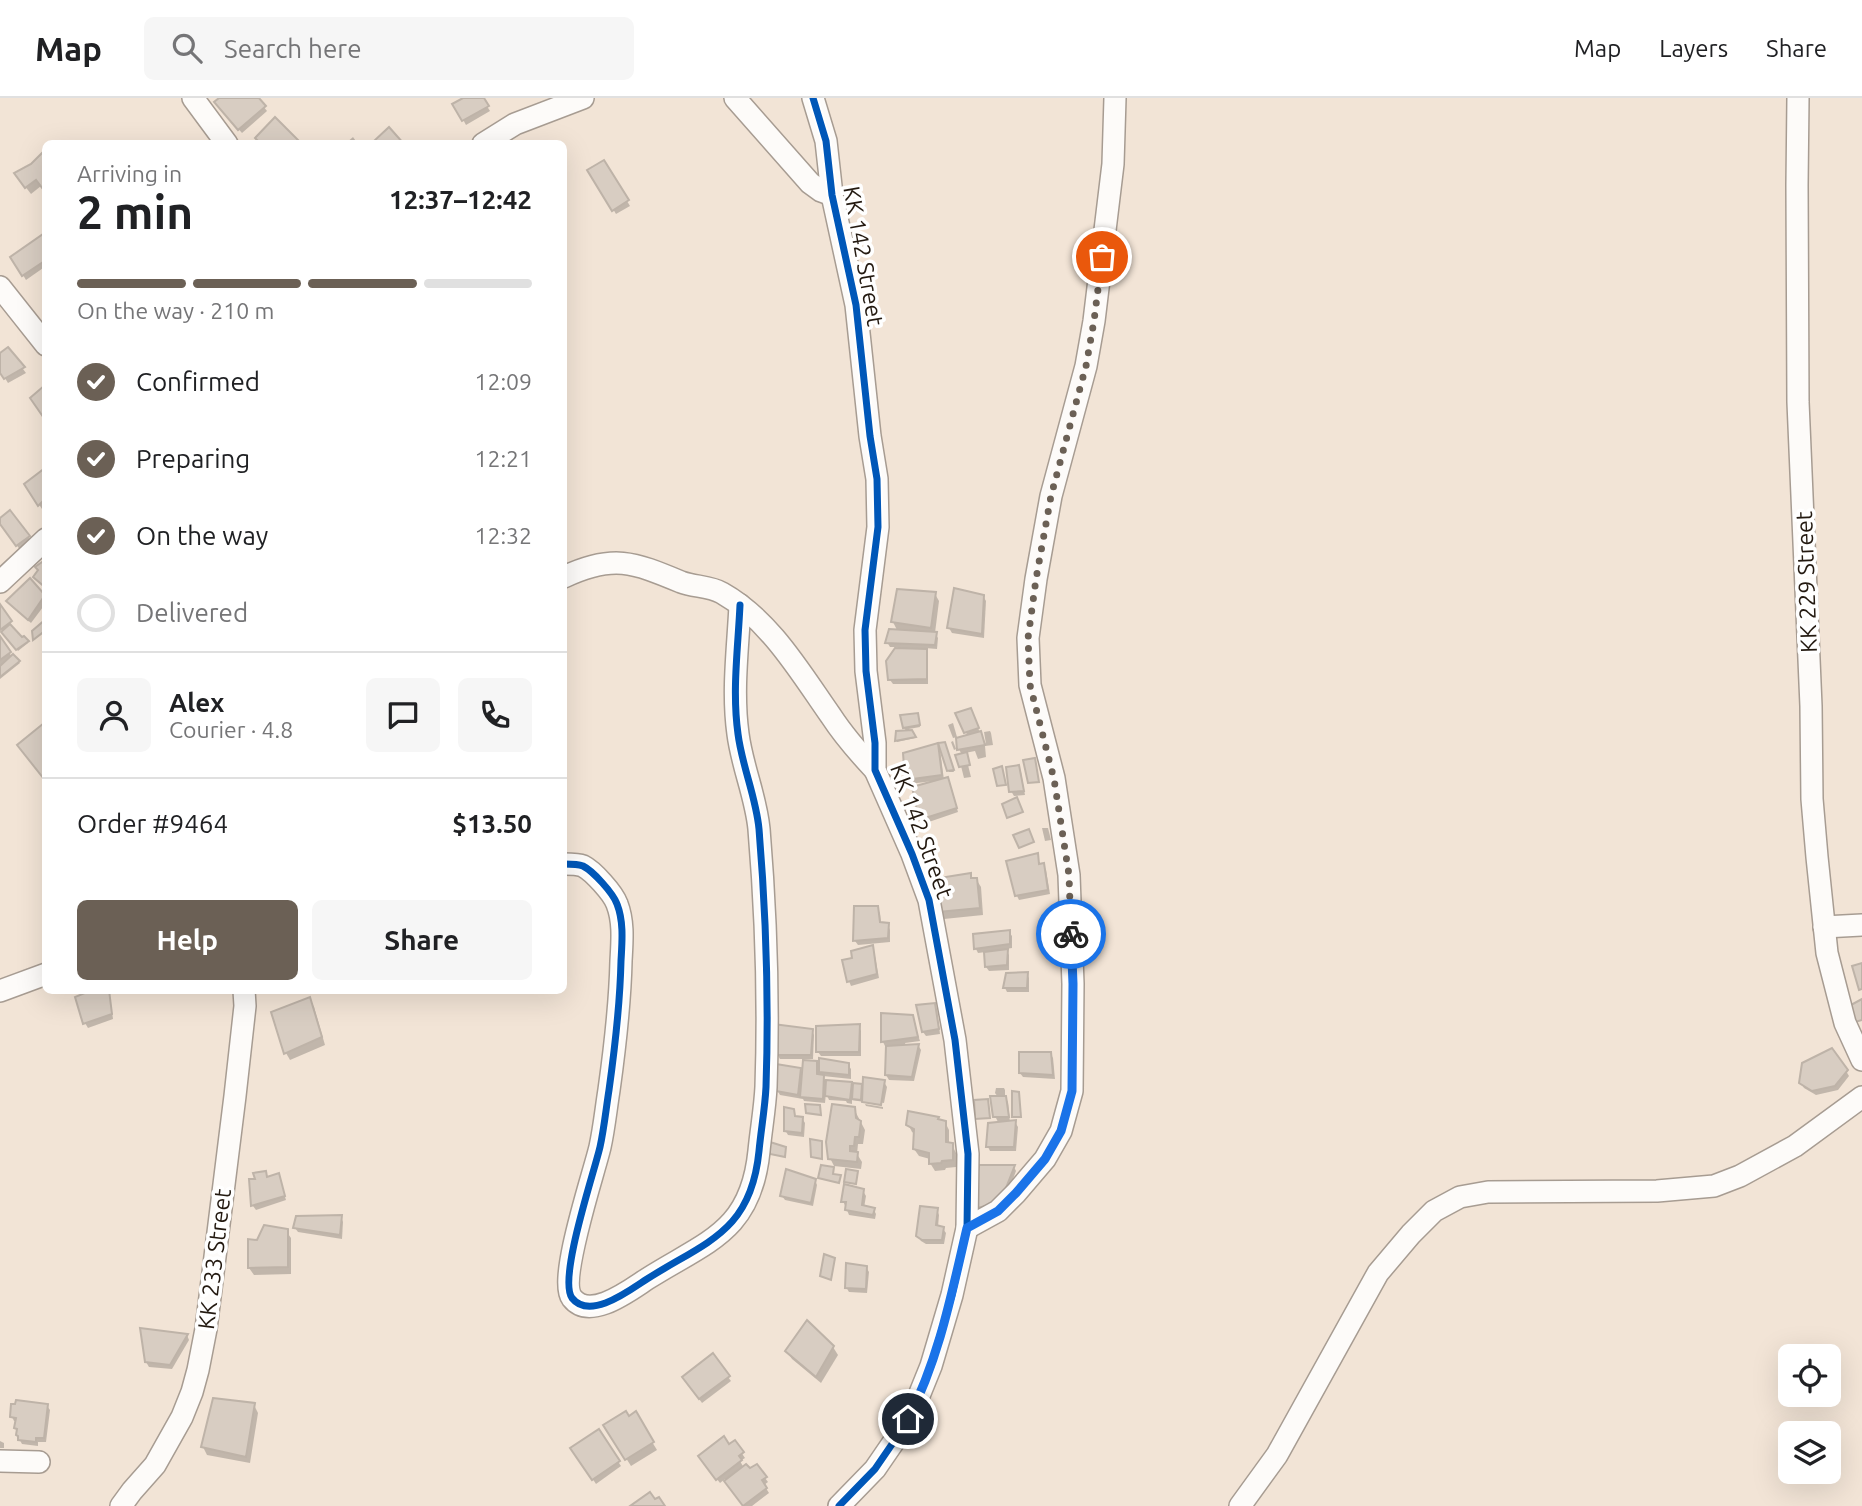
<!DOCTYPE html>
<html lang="en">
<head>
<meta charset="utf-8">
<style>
  body { margin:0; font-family:Ubuntu,sans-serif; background:#f6f6f6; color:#202124; height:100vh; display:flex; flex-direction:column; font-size:26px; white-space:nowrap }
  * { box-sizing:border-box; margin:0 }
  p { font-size:23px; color:#757577 }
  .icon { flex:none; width:38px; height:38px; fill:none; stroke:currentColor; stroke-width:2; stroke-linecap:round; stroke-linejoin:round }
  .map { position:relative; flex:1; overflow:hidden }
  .sheet { position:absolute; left:42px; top:42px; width:525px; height:854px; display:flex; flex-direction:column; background:#fff; border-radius:10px; box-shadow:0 7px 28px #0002 }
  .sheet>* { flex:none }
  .fabs { position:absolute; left:1778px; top:1246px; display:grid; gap:14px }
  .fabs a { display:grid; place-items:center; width:63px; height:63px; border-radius:10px; background:#fff; box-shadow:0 7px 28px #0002; font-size:35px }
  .pin { position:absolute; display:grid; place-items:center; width:60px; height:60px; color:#fff; margin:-30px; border:4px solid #fff; border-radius:50%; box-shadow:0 2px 7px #0007 }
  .courier { position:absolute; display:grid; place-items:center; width:70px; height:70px; margin:-35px; border:5px solid #1a73e8; border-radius:50%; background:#fff; color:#222; box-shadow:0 2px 9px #0007 }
  .overview em { font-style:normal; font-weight:700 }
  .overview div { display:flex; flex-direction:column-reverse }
  .overview { display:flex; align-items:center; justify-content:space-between; height:119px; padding:0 35px }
  h1 { font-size:46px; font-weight:700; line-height:52px }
  .bar { display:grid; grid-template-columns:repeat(4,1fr); gap:10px 7px; align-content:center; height:84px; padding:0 35px }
  .bar i { height:9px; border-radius:5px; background:#e0e0e0 }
  .bar .active { background:#6b6055 }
  .bar p { grid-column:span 4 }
  .line { display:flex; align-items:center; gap:18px; padding:0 35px; border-top:2px solid #e0e0e0 }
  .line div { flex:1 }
  .round { display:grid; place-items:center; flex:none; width:74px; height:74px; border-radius:10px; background:#f6f6f6 }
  ol { padding:0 35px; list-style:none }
  li { display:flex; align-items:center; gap:21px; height:77px }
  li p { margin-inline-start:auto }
  li .icon { padding:7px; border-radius:50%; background:#6b6055; color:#fff; stroke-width:4 }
  li:last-child { color:#757577 }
  li i { width:38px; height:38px; border:4px solid #e0e0e0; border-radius:50% }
  .cta { display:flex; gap:14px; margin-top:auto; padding:14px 35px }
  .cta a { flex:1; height:80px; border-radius:10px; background:#6b6055; color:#fff; font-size:28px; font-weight:700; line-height:80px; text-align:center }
  .cta a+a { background:#f6f6f6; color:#202124 }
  header { display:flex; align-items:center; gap:42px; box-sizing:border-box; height:98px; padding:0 35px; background:#fff; border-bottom:2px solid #e0e0e0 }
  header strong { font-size:33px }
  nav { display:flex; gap:38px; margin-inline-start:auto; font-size:24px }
  .search { width:490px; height:63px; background:#f6f6f6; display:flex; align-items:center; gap:18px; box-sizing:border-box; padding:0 24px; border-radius:10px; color:#757577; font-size:26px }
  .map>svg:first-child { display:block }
</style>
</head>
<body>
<header>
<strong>Map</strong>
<div class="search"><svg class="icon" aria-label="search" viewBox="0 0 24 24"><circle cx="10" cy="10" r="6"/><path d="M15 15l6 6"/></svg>Search here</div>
<nav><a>Map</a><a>Layers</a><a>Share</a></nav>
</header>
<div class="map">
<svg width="1862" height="1408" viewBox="0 0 1862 1408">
  <rect width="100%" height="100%" fill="#f2e4d6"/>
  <g fill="#0003">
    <polygon points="222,0 257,0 267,13 242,35 219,9"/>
    <polygon points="467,0 482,0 490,13 466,27 455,7"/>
    <polygon points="353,39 358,46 345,46"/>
    <polygon points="604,65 630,108 616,116 590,73"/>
    <polygon points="32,67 41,88 31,96 21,83"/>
    <polygon points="45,136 46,168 26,182 12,159"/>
    <polygon points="8,251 26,275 8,285 0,272 0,257"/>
    <polygon points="45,372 46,407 42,411 26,387"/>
    <polygon points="0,422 28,439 31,444 20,452"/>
    <polygon points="935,496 939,503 935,535 938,540 937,551 925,550 928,557 928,586 893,586 890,582 888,564 898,549 890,549 887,544 898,534 893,524"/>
    <polygon points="44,498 46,505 31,525 11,508 9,503"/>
    <polygon points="983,498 986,503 984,540 952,535 949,530"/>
    <polygon points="0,509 11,525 9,527 21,541 24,540 28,545 18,553 0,529"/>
    <polygon points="0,541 12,559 20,565 0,581"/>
    <polygon points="958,616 973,616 980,635 986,646 984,634 990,633 991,635 993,647 985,648 986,659 978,661 975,653 965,655 971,679 964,680 961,668 962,657 959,651 968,639"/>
    <polygon points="918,618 920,629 909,631 915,640 897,644 896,642 907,634 904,630"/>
    <polygon points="953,625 957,639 953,640 948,627"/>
    <polygon points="953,643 956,651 954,652 951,644"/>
    <polygon points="944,646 954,674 949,674 942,652 940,652 944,682 950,686 958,714 923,726 920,722 914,691 933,685 933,683 909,686 907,681 904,656"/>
    <polygon points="1018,669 1021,674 1025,697 1014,698 1011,693"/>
    <polygon points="1042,730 1048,730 1051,742 1045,743"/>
    <polygon points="1037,757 1040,767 1043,767 1046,772 1050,796 1019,802 1017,798"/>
    <polygon points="970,777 973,782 976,781 981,789 983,817 944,821 939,813 941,786"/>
    <polygon points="877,810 880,815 881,826 888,827 890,832 890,844 858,847 855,843"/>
    <polygon points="1009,834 1012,838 1012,850 1006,851 1009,857 1009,872 989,873 986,869 986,854 978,855 976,851 975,837"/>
    <polygon points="872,849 874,853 879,880 851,888 849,883 855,862"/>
    <polygon points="1027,876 1029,880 1029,894 1007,894 1005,890"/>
    <polygon points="94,892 109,892 113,921 88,930 85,925"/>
    <polygon points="310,902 314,909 325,947 290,962 286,955"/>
    <polygon points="934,907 937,912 940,936 926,938 923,934"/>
    <polygon points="912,919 920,943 905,945 906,948 918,947 921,952 914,983 889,982 886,977 887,948 885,948 883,944"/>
    <polygon points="859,928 861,933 861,958 821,958 818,954"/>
    <polygon points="812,933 814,937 813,961 780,961 777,956"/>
    <polygon points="1050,955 1053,960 1055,981 1023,979 1020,975"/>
    <polygon points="816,965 820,972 848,967 851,971 851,981 823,978 826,984 851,986 854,992 861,988 864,993 884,984 887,989 884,1005 864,1002 864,1004 852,1002 852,1006 847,1005 846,1003 829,1002 826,995 825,1005 804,1003 803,1001 780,997 777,992 799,971 803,978"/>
    <polygon points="1846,973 1849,978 1838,992 1816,997 1804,990 1801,985"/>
    <polygon points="996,990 1004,990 1005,992 1005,999 1008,1004 1010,1025 1015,1024 1018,1029 1016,1053 990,1053 988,1049 999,1026 995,1018 998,999 995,995"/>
    <polygon points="865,1006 883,1009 883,1011 866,1008"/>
    <polygon points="854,1011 865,1032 863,1046 858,1046 857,1056 862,1064 861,1071 834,1068 830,1060"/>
    <polygon points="793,1013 796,1020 802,1020 805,1025 804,1039 788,1037 785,1032"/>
    <polygon points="938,1020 939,1023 945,1024 949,1032 949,1046 952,1047 956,1055 956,1069 946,1070 945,1072 935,1073 930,1065 930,1061 919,1058 914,1051 915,1036 912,1034 908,1026"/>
    <polygon points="980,1068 1014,1069 1016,1073 1002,1110 976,1115"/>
    <polygon points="265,1075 268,1080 278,1077 286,1102 256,1112 253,1108 251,1083 257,1082"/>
    <polygon points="815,1082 817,1087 813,1108 785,1102 782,1098"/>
    <polygon points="863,1093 866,1098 864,1110 874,1112 876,1116 875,1121 849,1117 847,1112 843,1103"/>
    <polygon points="937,1112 939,1117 938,1129 943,1131 946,1135 944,1146 926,1146 921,1143 918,1138"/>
    <polygon points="341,1119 343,1124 342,1141 298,1134 295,1130"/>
    <polygon points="286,1133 291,1140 291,1176 254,1177 249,1170 250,1143 258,1144"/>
    <polygon points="866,1169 869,1174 867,1195 849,1194 846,1189"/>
    <polygon points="187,1237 189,1242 172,1271 149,1269 146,1264"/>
    <polygon points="833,1249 838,1257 821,1285 792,1261 787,1253"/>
    <polygon points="728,1279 731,1283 702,1305 687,1284"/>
    <polygon points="254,1307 258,1315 250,1365 207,1357 203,1349"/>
    <polygon points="47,1308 50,1312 46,1344 38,1344 38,1348 22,1346 17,1337 17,1324 14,1323 12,1319"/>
    <polygon points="635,1316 657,1352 631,1368 605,1327 628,1320"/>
    <polygon points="598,1334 621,1368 596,1386 573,1351"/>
    <polygon points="0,1343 4,1345 4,1350 0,1350"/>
    <polygon points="734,1344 745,1360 740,1363 744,1370 765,1380 768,1384 764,1387 769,1395 752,1408 744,1408 725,1381 720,1385 703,1363"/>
  </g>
  <g fill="#d8cdc2" stroke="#beb3a8" stroke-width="2">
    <polygon points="219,0 259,0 266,8 238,32 214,4"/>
    <polygon points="463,0 484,0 489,8 462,23 452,6"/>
    <polygon points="275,19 300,44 298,46 261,46 255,40"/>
    <polygon points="389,29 404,46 378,46 375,42"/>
    <polygon points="46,51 46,95 36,82 25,90 14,75 31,66"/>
    <polygon points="604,62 629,102 612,113 587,72"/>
    <polygon points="46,134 46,162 22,178 10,159"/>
    <polygon points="8,249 25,269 4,281 0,275 0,255"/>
    <polygon points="45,287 46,288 46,323 30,300"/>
    <polygon points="45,370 46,400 38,408 24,386"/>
    <polygon points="10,412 30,438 16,448 0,426 0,420"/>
    <polygon points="42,464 46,468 46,490 33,479 38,472 35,469"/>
    <polygon points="30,480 45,497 28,522 6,503"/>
    <polygon points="954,490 984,497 982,536 947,530"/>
    <polygon points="897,491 936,494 931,530 891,524"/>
    <polygon points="0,506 12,523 0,532"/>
    <polygon points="46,521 46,532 33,542 32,533"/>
    <polygon points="10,526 22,539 24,538 29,543 16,552 1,534"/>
    <polygon points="889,531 937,534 935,547 885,545"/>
    <polygon points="0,538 11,554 0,562"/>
    <polygon points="895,550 927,551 927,581 888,582 886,563"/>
    <polygon points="13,556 20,563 0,579 0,568"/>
    <polygon points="971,610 979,630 964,635 955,615"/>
    <polygon points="918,615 920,627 903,630 900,617"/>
    <polygon points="44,625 46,627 46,679 44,681 17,647"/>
    <polygon points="912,632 916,639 895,643 896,633"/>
    <polygon points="981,633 985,647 957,652 956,640"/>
    <polygon points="945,644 954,672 947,673 938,645"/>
    <polygon points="938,645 942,677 905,682 903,655"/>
    <polygon points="967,654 970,667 959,669 955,657"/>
    <polygon points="1035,660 1039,684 1028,685 1023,662"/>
    <polygon points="1019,667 1024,693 1009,694 1006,669"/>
    <polygon points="1002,668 1006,687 997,688 993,671"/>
    <polygon points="948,679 957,710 919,722 912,689"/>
    <polygon points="1017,699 1023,714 1007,720 1002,706"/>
    <polygon points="1029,731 1034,744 1019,750 1013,737"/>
    <polygon points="1038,755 1039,766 1044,765 1048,792 1015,798 1006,763"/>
    <polygon points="971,775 971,780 977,780 980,810 938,814 933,786 939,785 939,780"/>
    <polygon points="854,808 878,808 880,824 889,825 888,840 853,843"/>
    <polygon points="1010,832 1010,846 974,851 973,836"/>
    <polygon points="873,847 877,876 847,884 842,862 852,860 851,853"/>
    <polygon points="1008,851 1007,867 985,869 984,854"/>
    <polygon points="1862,865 1862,891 1859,892 1852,868"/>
    <polygon points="1028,874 1027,890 1003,890 1006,875"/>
    <polygon points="92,892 109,892 112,916 83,926 75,899"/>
    <polygon points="310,899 322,939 284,956 271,914"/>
    <polygon points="1862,901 1862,922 1855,924 1849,908"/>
    <polygon points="935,905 939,931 922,934 916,907"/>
    <polygon points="881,915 913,917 918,939 881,944"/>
    <polygon points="773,926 813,931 811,957 776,957"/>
    <polygon points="860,926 859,954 816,954 816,928"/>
    <polygon points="919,946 912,979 885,977 886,948"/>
    <polygon points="1832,950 1848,972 1835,988 1812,993 1799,985 1802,965"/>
    <polygon points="1019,954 1051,954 1053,977 1019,975"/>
    <polygon points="819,960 849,965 849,977 819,974"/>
    <polygon points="803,962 817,963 817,976 824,977 823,1001 800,999"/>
    <polygon points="776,966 801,970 798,997 776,993"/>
    <polygon points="863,979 885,982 881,1007 862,1004"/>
    <polygon points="826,982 852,984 850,1002 825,998"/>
    <polygon points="853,985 862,986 861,1002 852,1001"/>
    <polygon points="1012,993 1019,994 1021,1019 1012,1019"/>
    <polygon points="990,998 1006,998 1009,1019 993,1019"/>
    <polygon points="988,1001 990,1020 975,1021 974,1002"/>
    <polygon points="805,1006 820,1007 821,1017 806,1015"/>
    <polygon points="832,1006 855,1009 856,1020 861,1023 859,1039 855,1039 854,1048 850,1048 850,1053 858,1054 857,1064 828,1061 826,1044"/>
    <polygon points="784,1009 794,1011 795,1018 803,1019 802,1035 784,1033"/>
    <polygon points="908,1013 939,1019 938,1021 946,1023 946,1044 953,1045 953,1062 942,1063 941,1065 929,1066 929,1055 913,1051 914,1031 906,1027"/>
    <polygon points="1016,1022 1014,1049 986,1049 988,1025"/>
    <polygon points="810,1041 822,1043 822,1061 811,1059"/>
    <polygon points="770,1044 786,1049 785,1059 770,1056"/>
    <polygon points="821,1067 834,1069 833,1076 841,1077 839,1085 818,1080"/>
    <polygon points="979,1067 1015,1067 1000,1105 972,1111"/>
    <polygon points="786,1071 816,1081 811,1105 780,1098"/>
    <polygon points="846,1071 858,1073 856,1086 844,1084"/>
    <polygon points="266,1073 267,1079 279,1075 285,1098 251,1108 249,1081 255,1081 253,1075"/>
    <polygon points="844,1086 864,1091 862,1107 875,1110 873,1117 845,1112 846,1104 841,1104"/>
    <polygon points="920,1108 938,1110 936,1127 944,1129 942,1142 922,1142 916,1138"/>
    <polygon points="342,1117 340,1137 293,1130 296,1118"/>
    <polygon points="264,1127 288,1131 288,1169 248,1170 248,1141 257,1142"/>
    <polygon points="824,1156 835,1160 831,1182 820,1178"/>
    <polygon points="846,1165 867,1168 866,1191 845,1190"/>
    <polygon points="807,1222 834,1248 816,1279 785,1253"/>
    <polygon points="140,1230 188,1236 170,1267 145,1264"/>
    <polygon points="713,1255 730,1278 699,1301 682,1279"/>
    <polygon points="213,1300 255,1305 246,1359 201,1349"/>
    <polygon points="16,1302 48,1306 44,1340 36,1340 36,1344 18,1342 18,1338 16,1337 17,1331 14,1330 16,1320 10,1319 11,1306 15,1306"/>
    <polygon points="626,1313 629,1318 636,1313 654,1344 625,1362 603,1327"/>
    <polygon points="599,1331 620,1363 592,1382 570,1350"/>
    <polygon points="724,1338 729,1346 735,1342 744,1354 739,1358 742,1362 716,1382 698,1358"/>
    <polygon points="746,1366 750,1370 757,1366 767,1379 762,1382 767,1390 743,1408 724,1383"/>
    <polygon points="650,1394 655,1401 659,1399 665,1408 630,1408"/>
  </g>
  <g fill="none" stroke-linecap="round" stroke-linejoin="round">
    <g stroke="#a79c92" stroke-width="24">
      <g id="minor">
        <polyline points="193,0 227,46"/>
        <polyline points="735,0 810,85 821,93 832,97"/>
        <polyline points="813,0 826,43 832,97 856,207 870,338 877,381 878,429 865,532 866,573 875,645 875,672 912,756 929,802 955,942 968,1056 967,1130 952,1197 931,1268 916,1305 899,1336 875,1371 839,1408"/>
        <polyline points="1798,0 1797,87 1798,304 1811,608 1812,701 1817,759 1827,855 1845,925 1862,962"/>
        <polyline points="483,46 515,26 583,0"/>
        <polyline points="0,189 46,247"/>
        <path d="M564 479C613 456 633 464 681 484 694 489 710 488 722 495 770 522 800 574 831 618 844 638 859 655 875 672"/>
        <polyline points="0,484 46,441"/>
        <path d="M564 766C569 766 578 766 583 768 593 773 613 795 617 806 624 824 622 844 621 863 620 906 615 949 609 992 606 1011 604 1031 600 1049 594 1075 558 1181 572 1200 590 1223 630 1192 647 1181 707 1143 751 1134 759 1053 761 1032 765 1010 766 989 769 903 766 816 759 731 756 699 742 668 738 636 732 593 738 550 740 507"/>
        <polyline points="1824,829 1862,827"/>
        <polyline points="0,893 46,876"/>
        <polyline points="967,1130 998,1113 1016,1095 1045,1061 1061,1033 1072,993 1073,886 1069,777 1054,680 1030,587 1028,540 1036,481 1051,398 1086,268 1094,223 1113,66 1115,0"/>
        <polyline points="0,1363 39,1364"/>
        <polyline points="121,1408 132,1393 155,1367 182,1319 192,1294 198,1272 206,1231 235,998 245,908 244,892"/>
        <polyline points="1240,1408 1277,1357 1378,1175 1411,1136 1434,1113 1460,1099 1488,1094 1657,1093 1714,1088 1740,1078 1795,1048 1862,999"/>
      </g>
    </g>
    <use href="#minor" stroke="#fdfbf9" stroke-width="21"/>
    <g stroke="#fff" stroke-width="11">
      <g id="cycleway">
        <polyline points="813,0 826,43 832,97 856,207 870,338 877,381 878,429 865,532 866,573 875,645 875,672 912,756 929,802 955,942 968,1056 967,1130 952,1197 931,1268 916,1305 899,1336 875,1371 839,1408"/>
        <path d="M564 766C569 766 578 766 583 768 593 773 613 795 617 806 624 824 622 844 621 863 620 906 615 949 609 992 606 1011 604 1031 600 1049 594 1075 558 1181 572 1200 590 1223 630 1192 647 1181 707 1143 751 1134 759 1053 761 1032 765 1010 766 989 769 903 766 816 759 731 756 699 742 668 738 636 732 593 738 550 740 507"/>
      </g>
    </g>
    <use href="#cycleway" stroke="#0057b8" stroke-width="7"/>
  </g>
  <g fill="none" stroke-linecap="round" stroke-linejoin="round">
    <polyline stroke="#6b6055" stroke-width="7" stroke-dasharray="0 12.6" points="1071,836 1069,777 1054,681 1030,587 1028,540 1036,481 1051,398 1086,268 1094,223 1102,159"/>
    <path stroke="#1a73e8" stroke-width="9" d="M908 1321C939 1261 952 1194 967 1130L998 1113 1016 1095 1045 1061 1061 1033 1072 993 1073 886 1071 836"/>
  </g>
  <g text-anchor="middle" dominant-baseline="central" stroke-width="7" stroke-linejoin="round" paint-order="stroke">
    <g font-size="23" fill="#231910" stroke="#fff">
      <text transform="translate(864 158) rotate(80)">KK 142 Street</text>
      <text transform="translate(1806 484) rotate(-92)">KK 229 Street</text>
      <text transform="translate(922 733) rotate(70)">KK 142 Street</text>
      <text transform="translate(214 1161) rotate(-83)">KK 233 Street</text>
    </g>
  </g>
</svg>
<div class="fabs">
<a><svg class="icon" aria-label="locate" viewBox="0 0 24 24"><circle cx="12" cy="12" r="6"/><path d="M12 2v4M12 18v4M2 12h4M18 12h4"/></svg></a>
<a><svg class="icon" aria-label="layers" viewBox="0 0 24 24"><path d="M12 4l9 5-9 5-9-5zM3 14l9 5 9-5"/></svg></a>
</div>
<div class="pin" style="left:1102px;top:159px;background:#ea580c"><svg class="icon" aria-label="bag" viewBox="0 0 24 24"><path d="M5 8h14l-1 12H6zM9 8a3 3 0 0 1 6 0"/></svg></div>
<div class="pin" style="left:908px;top:1321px;background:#1f2937"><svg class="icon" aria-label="home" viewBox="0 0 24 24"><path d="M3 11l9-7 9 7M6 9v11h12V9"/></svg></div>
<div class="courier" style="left:1071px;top:836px"><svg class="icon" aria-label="bike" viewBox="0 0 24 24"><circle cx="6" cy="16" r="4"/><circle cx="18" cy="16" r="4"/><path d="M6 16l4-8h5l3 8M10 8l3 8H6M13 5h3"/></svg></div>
<section class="sheet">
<div class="overview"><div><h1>2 min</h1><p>Arriving in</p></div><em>12:37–12:42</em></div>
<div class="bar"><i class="active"></i><i class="active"></i><i class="active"></i><i></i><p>On the way · 210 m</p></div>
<ol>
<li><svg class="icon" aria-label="check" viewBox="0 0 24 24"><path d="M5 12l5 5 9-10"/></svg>Confirmed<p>12:09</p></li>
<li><svg class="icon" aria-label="check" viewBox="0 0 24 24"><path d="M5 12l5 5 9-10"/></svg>Preparing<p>12:21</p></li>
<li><svg class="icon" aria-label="check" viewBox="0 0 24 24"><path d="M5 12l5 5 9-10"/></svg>On the way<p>12:32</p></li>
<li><i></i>Delivered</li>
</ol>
<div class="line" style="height:126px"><a class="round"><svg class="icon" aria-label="person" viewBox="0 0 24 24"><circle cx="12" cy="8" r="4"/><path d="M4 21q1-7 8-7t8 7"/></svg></a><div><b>Alex</b><p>Courier · 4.8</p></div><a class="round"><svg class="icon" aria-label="chat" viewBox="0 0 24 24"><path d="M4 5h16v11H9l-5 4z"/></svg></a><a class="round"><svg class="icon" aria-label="phone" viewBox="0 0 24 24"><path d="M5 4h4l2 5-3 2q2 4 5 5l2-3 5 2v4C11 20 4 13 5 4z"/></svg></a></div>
<div class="line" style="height:91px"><div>Order #9464</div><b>$13.50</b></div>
<div class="cta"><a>Help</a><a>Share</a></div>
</section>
</div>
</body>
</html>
